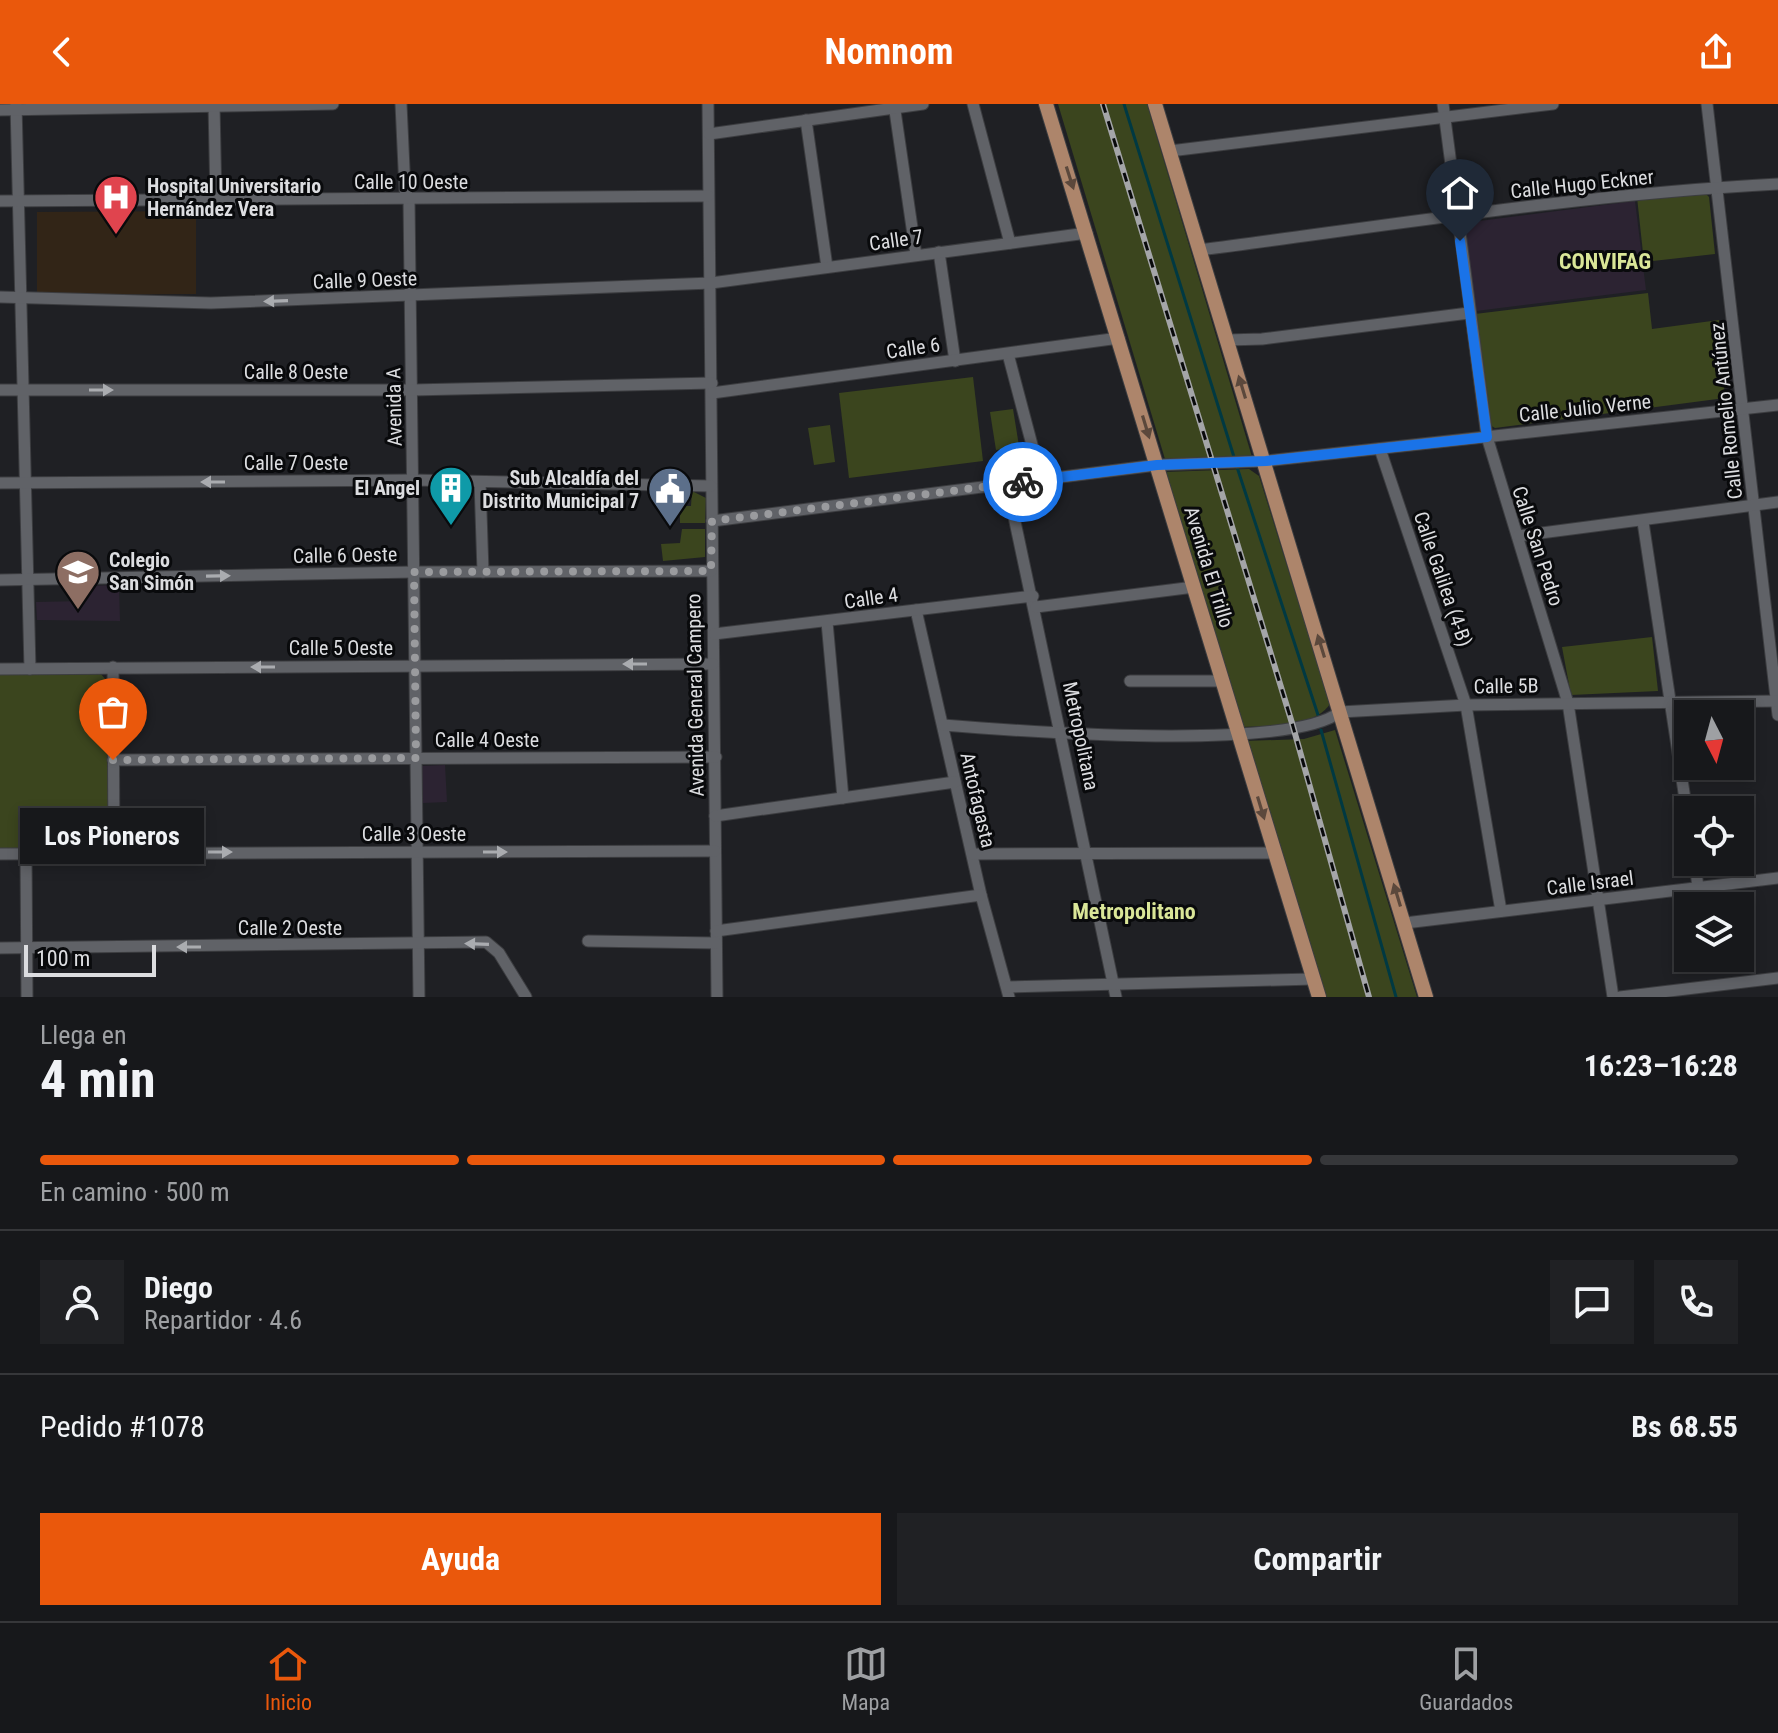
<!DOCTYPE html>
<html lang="es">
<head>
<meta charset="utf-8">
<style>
  body { margin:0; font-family:"Roboto Condensed",sans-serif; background:#202124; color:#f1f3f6; height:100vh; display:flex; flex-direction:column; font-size:30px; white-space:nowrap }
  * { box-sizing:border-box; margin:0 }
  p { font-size:26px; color:#9ea0a3 }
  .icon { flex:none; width:44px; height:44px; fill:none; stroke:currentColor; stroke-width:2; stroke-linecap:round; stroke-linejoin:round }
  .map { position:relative; height:893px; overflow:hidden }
  .side { display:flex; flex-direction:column; background:#17181b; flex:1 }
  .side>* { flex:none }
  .needle { width:52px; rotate:174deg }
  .fabs { position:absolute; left:1674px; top:596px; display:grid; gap:16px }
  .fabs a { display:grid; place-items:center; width:80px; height:80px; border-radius:0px; background:#17181b; box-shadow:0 4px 12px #0003,0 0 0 2px #36373a; font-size:40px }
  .scale { position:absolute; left:24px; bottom:20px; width:132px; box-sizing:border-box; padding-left:8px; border:4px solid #dcdde0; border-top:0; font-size:22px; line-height:28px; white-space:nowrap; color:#dcdde0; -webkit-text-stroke:6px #090a0c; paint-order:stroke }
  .pin { position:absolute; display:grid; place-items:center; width:68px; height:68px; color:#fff; margin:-82px -34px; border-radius:50% 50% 50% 0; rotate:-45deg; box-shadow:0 0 8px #0007 }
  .pin .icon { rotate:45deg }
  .courier { position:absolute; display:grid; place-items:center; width:80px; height:80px; margin:-40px; border:6px solid #1a73e8; border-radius:50%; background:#fff; color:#222; box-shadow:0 2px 10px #0007 }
  .bubble { position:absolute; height:56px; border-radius:0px; background:#17181b; box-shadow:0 4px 12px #0003,0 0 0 2px #36373a; font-size:26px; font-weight:700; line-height:56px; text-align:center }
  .overview em { font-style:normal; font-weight:700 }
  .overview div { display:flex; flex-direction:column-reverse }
  .overview { display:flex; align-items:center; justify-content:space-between; height:136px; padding:0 40px }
  h1 { font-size:52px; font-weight:700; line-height:60px }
  .bar { display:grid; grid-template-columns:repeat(4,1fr); gap:12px 8px; align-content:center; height:96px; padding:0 40px }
  .bar i { height:10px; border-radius:6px; background:#36373a }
  .bar .on { background:#ea580c }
  .bar p { grid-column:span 4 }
  .line { display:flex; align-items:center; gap:20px; padding:0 40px; border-top:2px solid #36373a }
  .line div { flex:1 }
  .round { display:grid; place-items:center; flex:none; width:84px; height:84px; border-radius:0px; background:#202124 }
  .cta { display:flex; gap:16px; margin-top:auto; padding:16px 40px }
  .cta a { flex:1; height:92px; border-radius:0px; background:#ea580c; color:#fff; font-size:32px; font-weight:700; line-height:92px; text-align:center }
  .cta a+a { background:#202124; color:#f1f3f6 }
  header { display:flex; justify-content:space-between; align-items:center; height:104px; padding:0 40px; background:#ea580c; color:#fff; font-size:36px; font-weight:700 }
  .dock { display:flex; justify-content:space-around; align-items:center; height:112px; border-top:2px solid #36373a; background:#17181b; font-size:22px; color:#9ea0a3 }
  .dock a { display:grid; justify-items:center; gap:4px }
  .dock .on { color:#ea580c }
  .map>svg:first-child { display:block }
</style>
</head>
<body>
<header><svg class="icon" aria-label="back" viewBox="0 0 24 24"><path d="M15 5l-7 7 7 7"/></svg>Nomnom<svg class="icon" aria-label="share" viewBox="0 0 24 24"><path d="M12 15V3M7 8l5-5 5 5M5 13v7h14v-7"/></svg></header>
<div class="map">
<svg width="1778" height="893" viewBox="0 0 1778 893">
  <rect width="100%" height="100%" fill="#1f2024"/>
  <g fill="#2c2332">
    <polygon points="1635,97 1646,186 1476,207 1464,119"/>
    <polygon points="119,481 120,517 37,516 36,498 84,497 85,482"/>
    <polygon points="445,661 447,698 423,699 421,662"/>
  </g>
  <polygon fill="#322517" points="196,107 196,190 37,191 37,108"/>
  <g fill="#3b451e">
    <polygon points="1058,0 1147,0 1252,353 1165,355"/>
    <polygon points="1703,87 1709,93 1715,150 1644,158 1637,93"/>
    <polygon points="1648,189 1652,225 1719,216 1725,294 1495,324 1488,320 1475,210"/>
    <polygon points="973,273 983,357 849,374 839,289"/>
    <polygon points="1013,305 1019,342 996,346 990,308"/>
    <polygon points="830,321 835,358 814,361 808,324"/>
    <path d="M1249 365 1259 372 1330 600C1313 625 1267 621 1240 623L1164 368Z"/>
    <polygon points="692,387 706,394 705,419 680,419 680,402 691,402"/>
    <polygon points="682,425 705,425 705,453 663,457 661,440 680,439"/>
    <polygon points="1652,533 1658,587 1571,591 1562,543"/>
    <polygon points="0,569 100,569 107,577 110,736 103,745 0,745"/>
    <polygon points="1335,626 1417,893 1323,893 1244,637 1304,635"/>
  </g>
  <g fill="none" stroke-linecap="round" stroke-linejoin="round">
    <g stroke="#003942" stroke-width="3">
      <polyline points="1124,0 1234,353"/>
      <polyline points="1236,360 1318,611"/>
      <polyline points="1321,626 1396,893"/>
    </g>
    <g stroke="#3c3d40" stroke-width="13">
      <g id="minor">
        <polyline points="16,0 30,565"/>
        <polyline points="214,0 216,96"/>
        <polyline points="401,0 405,86 409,96 419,893"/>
        <polyline points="708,0 717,893"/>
        <polyline points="894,0 916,151"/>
        <polyline points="973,0 1010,139"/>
        <polyline points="1443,0 1487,333 1568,599 1613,893"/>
        <polyline points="1707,0 1778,611"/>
        <polyline points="0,6 333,0"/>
        <polyline points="806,16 827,163"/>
        <polyline points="709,30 923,0"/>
        <polyline points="1170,47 1553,0"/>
        <polyline points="0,97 708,92"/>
        <path d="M1200 146C1392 121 1585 90 1778 80"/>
        <polyline points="939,148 955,257"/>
        <polyline points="0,193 211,199 711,179 1087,129"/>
        <polyline points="1227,236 1262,235 1469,209"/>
        <polyline points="1008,250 1041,375"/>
        <polyline points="0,286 412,286 712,279"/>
        <polyline points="712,289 1119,234"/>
        <polyline points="1380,345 1466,601 1501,807"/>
        <polyline points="480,378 483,468"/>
        <polyline points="0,379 413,376 711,382"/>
        <polyline points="1007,380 1116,893"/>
        <polyline points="712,417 1157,361 1266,357 1778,301"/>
        <polyline points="1643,418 1688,715"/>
        <polyline points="1518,432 1778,398"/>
        <polyline points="0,476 414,468 711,467"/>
        <polyline points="1036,503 1194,483"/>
        <polyline points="916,506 981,791 1009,893"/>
        <polyline points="827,518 843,694"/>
        <polyline points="714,530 1033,492"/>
        <polyline points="113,563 114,748"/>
        <polyline points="0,565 713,560"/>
        <polyline points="1130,577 1223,577"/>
        <path d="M943 621C1018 627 1288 648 1340 608L1466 601 1778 597"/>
        <polyline points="113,656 716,653"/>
        <polyline points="715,712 955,678"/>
        <polyline points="26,749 27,893"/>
        <polyline points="0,750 715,747"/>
        <polyline points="973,750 1275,749"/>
        <polyline points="1695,758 1698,784"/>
        <polyline points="1405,819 1778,774"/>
        <polyline points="716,827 981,791"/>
        <polyline points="588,837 716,839"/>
        <polyline points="0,844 486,838 499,849 526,893"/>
        <polyline points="1007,883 1313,875"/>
        <polyline points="1620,893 1778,874"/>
      </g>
    </g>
    <g stroke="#3c3d40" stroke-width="16">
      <g id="major">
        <polyline points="1046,0 1319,893"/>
        <polyline points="1155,0 1426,893"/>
      </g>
    </g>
    <use href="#minor" stroke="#606267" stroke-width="11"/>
    <use href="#major" stroke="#ad856b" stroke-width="14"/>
    <g stroke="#a4a5a8" stroke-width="6">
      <polyline id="rail" points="1103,0 1292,619 1369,893"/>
    </g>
    <use href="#rail" stroke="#090a0c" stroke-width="3" stroke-dasharray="9" stroke-linecap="butt"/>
  </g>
  <defs><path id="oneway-solid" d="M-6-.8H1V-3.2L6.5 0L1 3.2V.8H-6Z" transform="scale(2)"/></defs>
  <g fill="#5b483c">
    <use href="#oneway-solid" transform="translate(1070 74) rotate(72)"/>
    <use href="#oneway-solid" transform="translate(1242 283) rotate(-107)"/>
    <use href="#oneway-solid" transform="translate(1146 323) rotate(73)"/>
    <use href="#oneway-solid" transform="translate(1321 542) rotate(-107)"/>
    <use href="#oneway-solid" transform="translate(1261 704) rotate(73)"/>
    <use href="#oneway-solid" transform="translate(1397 791) rotate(-107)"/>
  </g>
  <g fill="#aaacb0">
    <use href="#oneway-solid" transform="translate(276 197) rotate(178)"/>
    <use href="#oneway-solid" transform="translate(101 286)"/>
    <use href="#oneway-solid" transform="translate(213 378) rotate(180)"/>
    <use href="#oneway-solid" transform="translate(218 472) rotate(-1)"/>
    <use href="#oneway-solid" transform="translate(635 560) rotate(180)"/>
    <use href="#oneway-solid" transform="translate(263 563) rotate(180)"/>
    <use href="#oneway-solid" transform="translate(220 748)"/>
    <use href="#oneway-solid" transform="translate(495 748)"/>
    <use href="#oneway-solid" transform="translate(477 840) rotate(-178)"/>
    <use href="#oneway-solid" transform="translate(189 843) rotate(180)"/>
  </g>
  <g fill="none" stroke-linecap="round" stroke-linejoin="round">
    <polyline stroke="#9a9b9e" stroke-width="8" stroke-dasharray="0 14.4" points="113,656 416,654 414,468 711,467 712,417 1023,378"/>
    <polyline stroke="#1a73e8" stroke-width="10" points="1023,378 1157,361 1266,357 1487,333 1460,137"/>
  </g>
  <defs>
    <g id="hospital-pin" transform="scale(2.3)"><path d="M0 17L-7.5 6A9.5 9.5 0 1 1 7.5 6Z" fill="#e0444e" stroke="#090a0c"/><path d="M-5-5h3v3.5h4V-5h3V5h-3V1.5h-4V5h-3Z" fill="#fff"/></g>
    <g id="building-pin" transform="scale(2.3)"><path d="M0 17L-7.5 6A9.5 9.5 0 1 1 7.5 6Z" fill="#0f9aa8" stroke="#090a0c"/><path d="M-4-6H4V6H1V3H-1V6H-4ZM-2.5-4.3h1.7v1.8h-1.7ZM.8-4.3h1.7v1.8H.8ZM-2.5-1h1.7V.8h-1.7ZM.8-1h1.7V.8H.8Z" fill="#fff"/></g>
    <g id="civic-pin" transform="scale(2.3)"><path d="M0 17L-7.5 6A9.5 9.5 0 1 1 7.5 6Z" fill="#5c6f8a" stroke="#090a0c"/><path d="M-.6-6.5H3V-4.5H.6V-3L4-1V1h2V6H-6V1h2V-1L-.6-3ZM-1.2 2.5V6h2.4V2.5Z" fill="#fff"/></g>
    <g id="school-pin" transform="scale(2.3)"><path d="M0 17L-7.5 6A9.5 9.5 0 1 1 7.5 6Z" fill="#8d6e63" stroke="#090a0c"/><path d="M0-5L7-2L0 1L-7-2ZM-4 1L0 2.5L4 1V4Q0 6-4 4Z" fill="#fff"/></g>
  </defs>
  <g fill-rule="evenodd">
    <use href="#hospital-pin" x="116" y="93"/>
    <use href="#building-pin" x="451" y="384"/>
    <use href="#civic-pin" x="670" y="385"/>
    <use href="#school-pin" x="78" y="468"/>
  </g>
  <g text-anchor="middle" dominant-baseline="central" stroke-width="6" stroke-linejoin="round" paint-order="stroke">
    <g font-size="20" fill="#dcdde0" stroke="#090a0c">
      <text x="411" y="78">Calle 10 Oeste</text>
      <text transform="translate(1582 80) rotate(-6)">Calle Hugo Eckner</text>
      <text transform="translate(896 136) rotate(-8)">Calle 7</text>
      <text transform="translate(365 176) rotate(-2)">Calle 9 Oeste</text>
      <text transform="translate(913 244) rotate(-8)">Calle 6</text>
      <text x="296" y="268">Calle 8 Oeste</text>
      <text transform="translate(394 303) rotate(-91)">Avenida A</text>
      <text transform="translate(1585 304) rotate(-6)">Calle Julio Verne</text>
      <text transform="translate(1726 307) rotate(-96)">Calle Romelio Antúnez</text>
      <text x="296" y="359">Calle 7 Oeste</text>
      <text transform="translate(1538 442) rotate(72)">Calle San Pedro</text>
      <text transform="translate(345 451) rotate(-1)">Calle 6 Oeste</text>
      <text transform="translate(1209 463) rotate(73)">Avenida El Trillo</text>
      <text transform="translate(1443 475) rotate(71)">Calle Galilea (4-B)</text>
      <text transform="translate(871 494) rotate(-8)">Calle 4</text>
      <text x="341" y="544">Calle 5 Oeste</text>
      <text transform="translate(1506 582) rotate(-1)">Calle 5B</text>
      <text transform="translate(695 591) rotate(-91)">Avenida General Campero</text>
      <text transform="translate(1081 632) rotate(78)">Metropolitana</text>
      <text x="487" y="636">Calle 4 Oeste</text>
      <text transform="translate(978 696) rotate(77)">Antofagasta</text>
      <text x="414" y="730">Calle 3 Oeste</text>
      <text transform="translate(1590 779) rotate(-7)">Calle Israel</text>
      <text x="290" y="824">Calle 2 Oeste</text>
    </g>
    <g font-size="20" font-weight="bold" fill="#dcdde0" stroke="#090a0c" text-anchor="start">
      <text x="147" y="82">Hospital Universitario<tspan x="147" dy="23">Hernández Vera</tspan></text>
      <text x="639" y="374" text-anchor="end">Sub Alcaldía del<tspan x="639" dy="23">Distrito Municipal 7</tspan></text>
      <text x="420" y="384" text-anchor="end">El Angel</text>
      <text x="109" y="456">Colegio<tspan x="109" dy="23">San Simón</tspan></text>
    </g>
    <g font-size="22" font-weight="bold" fill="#dae698" stroke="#090a0c">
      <text x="1605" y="157">CONVIFAG</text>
      <text x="1134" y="807">Metropolitano</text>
    </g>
  </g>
</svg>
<div class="fabs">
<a><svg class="needle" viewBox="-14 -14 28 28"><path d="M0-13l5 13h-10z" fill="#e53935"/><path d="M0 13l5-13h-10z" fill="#9ea0a3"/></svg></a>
<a><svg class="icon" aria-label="locate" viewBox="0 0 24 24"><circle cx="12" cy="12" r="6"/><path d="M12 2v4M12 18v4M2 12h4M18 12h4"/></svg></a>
<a><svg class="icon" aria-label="layers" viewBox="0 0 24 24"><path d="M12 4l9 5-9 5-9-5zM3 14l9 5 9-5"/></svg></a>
</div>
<div class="scale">100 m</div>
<div class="pin" style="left:113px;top:656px;background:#ea580c"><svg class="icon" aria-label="bag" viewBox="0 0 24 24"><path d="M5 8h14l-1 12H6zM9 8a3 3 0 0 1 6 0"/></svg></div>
<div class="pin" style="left:1460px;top:137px;background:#1f2937"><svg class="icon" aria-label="home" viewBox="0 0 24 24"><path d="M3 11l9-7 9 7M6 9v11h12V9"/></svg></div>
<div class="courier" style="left:1023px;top:378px"><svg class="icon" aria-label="bike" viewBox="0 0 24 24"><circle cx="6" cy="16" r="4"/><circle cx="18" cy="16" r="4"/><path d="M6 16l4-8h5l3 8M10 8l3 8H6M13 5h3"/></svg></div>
<div class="bubble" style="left:20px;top:704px;width:184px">Los Pioneros</div>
</div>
<section class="side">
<div class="overview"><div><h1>4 min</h1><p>Llega en</p></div><em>16:23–16:28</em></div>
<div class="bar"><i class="on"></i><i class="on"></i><i class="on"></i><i></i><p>En camino · 500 m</p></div>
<div class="line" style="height:144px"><a class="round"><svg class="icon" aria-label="person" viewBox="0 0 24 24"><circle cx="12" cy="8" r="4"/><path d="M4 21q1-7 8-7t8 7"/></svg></a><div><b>Diego</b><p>Repartidor · 4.6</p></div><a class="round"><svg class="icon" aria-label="chat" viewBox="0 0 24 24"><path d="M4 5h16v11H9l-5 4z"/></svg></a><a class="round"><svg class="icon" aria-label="phone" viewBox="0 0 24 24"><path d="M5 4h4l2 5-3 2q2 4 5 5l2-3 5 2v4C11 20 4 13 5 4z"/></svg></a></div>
<div class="line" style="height:104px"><div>Pedido #1078</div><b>Bs 68.55</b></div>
<div class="cta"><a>Ayuda</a><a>Compartir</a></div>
</section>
<nav class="dock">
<a class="on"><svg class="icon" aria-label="home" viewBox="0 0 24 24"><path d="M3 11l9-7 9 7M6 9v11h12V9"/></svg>Inicio</a>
<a><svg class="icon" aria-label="map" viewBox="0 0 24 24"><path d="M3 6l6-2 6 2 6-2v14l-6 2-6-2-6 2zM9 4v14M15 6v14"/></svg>Mapa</a>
<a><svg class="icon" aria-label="saved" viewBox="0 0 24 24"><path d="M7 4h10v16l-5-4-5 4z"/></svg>Guardados</a>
</nav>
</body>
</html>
